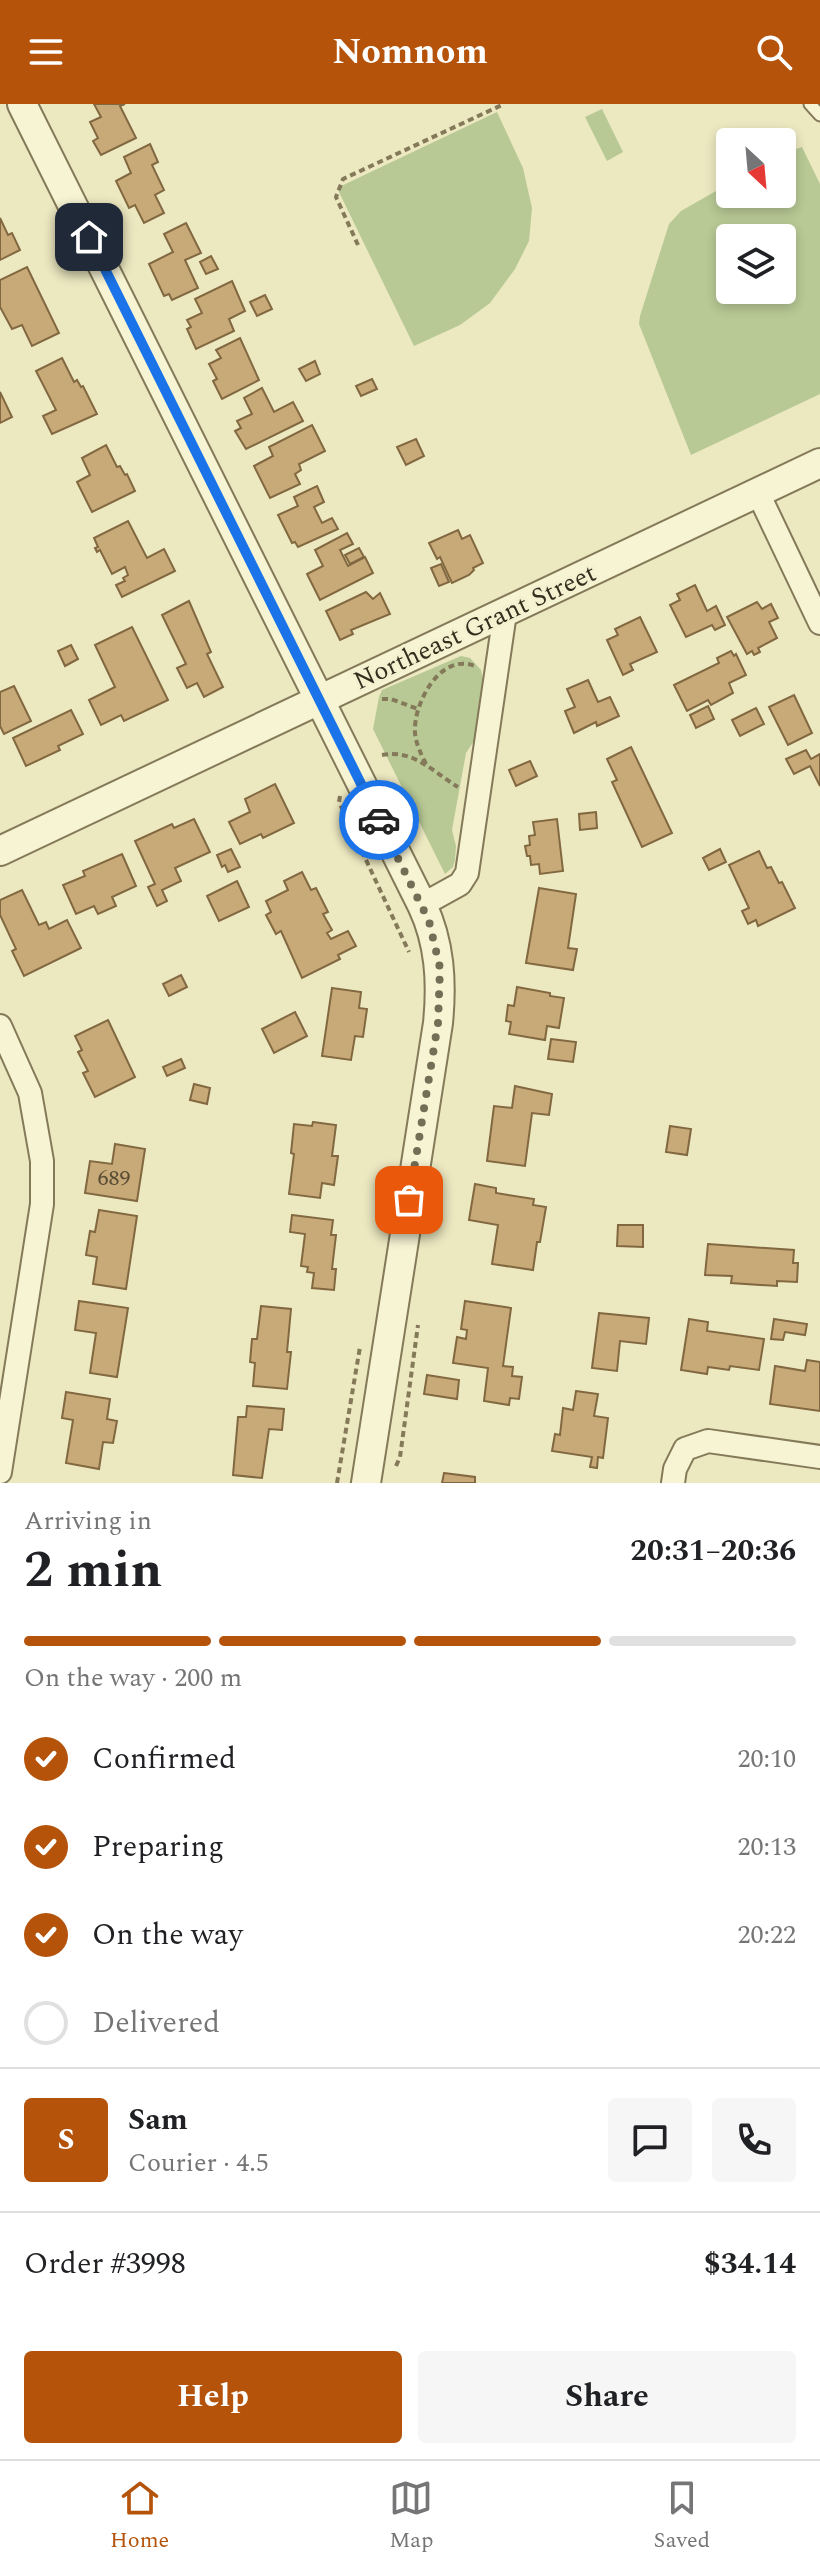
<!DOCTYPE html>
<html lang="en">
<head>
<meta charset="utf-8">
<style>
  body { margin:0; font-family:Spectral,serif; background:#f6f6f6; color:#202124; height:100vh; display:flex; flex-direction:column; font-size:30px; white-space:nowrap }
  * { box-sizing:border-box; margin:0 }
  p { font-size:26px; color:#757577 }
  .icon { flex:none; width:44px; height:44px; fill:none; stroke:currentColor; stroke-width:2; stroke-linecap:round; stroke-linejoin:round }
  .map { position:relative; height:1379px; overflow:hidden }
  .sheet { display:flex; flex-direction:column; background:#fff; flex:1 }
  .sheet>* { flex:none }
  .needle { width:52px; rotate:154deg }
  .tools { position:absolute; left:716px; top:24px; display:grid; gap:16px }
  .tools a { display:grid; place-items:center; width:80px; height:80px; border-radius:8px; background:#fff; box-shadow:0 4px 12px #0003; font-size:40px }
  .pin { position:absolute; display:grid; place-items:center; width:68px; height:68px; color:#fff; margin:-34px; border-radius:16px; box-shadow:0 4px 12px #0006 }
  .courier { position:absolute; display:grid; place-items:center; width:80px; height:80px; margin:-40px; border:6px solid #1a73e8; border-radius:50%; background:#fff; color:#222; box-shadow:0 2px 10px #0007 }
  .head em { font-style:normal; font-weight:700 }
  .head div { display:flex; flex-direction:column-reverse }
  .head { display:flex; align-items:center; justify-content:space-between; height:136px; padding:0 24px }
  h1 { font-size:52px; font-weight:700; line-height:60px }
  .bar { display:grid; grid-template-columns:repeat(4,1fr); gap:12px 8px; align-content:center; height:96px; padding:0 24px }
  .bar i { height:10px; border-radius:6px; background:#e0e0e0 }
  .bar .selected { background:#b45309 }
  .bar p { grid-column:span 4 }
  .line { display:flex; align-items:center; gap:20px; padding:0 24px; border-top:2px solid #e0e0e0 }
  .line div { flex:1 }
  .round { display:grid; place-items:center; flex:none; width:84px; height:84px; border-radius:8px; background:#f6f6f6 }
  ol { padding:0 24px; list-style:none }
  li { display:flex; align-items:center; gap:24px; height:88px }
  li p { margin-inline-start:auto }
  li .icon { padding:8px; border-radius:50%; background:#b45309; color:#fff; stroke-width:4 }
  li:last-child { color:#757577 }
  li i { width:44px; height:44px; border:4px solid #e0e0e0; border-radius:50% }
  .button { display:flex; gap:16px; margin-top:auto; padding:16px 24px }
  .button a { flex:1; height:92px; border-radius:8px; background:#b45309; color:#fff; font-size:32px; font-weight:700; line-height:92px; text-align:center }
  .button a+a { background:#f6f6f6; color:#202124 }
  header { display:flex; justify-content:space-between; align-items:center; height:104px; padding:0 24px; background:#b45309; color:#fff; font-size:36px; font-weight:700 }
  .dock { display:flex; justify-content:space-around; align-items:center; height:112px; border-top:2px solid #e0e0e0; background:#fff; font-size:22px; color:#757577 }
  .dock a { display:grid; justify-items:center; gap:4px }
  .dock .selected { color:#b45309 }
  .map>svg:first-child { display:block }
</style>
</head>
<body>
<header><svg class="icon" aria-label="menu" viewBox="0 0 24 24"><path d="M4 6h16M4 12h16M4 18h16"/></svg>Nomnom<svg class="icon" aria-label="search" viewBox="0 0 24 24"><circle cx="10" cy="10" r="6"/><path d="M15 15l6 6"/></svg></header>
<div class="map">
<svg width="820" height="1379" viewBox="0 0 820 1379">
  <rect width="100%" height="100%" fill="#ece8c0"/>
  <g fill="#b8c995" fill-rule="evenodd">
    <polygon points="602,5 623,48 607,57 585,13"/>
    <polygon points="497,8 523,64 532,104 529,137 515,165 490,199 460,221 414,242 337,84"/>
    <path d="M802 43 820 80V290L691 351 639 220 640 212 669 120 681 107 730 79V90H782V50ZM730 134H782V186H730Z"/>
    <polygon points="461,552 470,554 481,566 483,575 474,637 466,649 452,726 456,742 455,756 453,763 445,770 373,625 379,593 382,586"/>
  </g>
  <g fill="#c8aa78" stroke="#826840" stroke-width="2">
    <polygon points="94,0 125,0 120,2 136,34 101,51 93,37 98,34 90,18 101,13"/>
    <polygon points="150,40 158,58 152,61 164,86 155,91 164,109 144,119 135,101 129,104 116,77 131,69 124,53"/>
    <polygon points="0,114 8,131 12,129 20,146 0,156"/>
    <polygon points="186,119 201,149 185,156 198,184 172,196 169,190 164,192 149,160 173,148 164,130"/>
    <polygon points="211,152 218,165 206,170 200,158"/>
    <polygon points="27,163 59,229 32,242 22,221 12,225 0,203 0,176"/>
    <polygon points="232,177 245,207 229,215 234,227 196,245 187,225 191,223 187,216 202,209 195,195"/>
    <polygon points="265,191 272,205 257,212 250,198"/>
    <polygon points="240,234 259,276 222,295 213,277 217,275 209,260 221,254 216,246"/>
    <polygon points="62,254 74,278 77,276 81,283 83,282 97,310 52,330 43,312 56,306 36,267"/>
    <polygon points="315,257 320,270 306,277 299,265"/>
    <polygon points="372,275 377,285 361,292 356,282"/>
    <polygon points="262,284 274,308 293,298 303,317 246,345 235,327 241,324 237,317 252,310 244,294"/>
    <polygon points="0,288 12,313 0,319"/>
    <polygon points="312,321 325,347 299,360 301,366 295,370 300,380 270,394 254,362 273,352 269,343"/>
    <polygon points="416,335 424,352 406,361 397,343"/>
    <polygon points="106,341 117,363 120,362 125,371 127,370 135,387 92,408 77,378 90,371 82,354"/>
    <polygon points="317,382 324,398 314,403 322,419 332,414 338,425 298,443 295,438 292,439 278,411 298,402 294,393"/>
    <polygon points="128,417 147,454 164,445 175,467 122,493 116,481 125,477 123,474 128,471 125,463 112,470 100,446 97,448 95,444 98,443 94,434"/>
    <polygon points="458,426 462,435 470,431 483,459 473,464 474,466 469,471 452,479 440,453 437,455 429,439"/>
    <polygon points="347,429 353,440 340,446 348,462 365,453 373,469 320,496 307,470 323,462 315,446"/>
    <polygon points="359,444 364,453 350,460 345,451"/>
    <polygon points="441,460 449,478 439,482 431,464"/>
    <polygon points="695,481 707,507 716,502 725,521 715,526 712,521 686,533 670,501 680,496 677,490"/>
    <polygon points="366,488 373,495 380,489 390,510 351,526 353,530 340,536 326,507"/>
    <polygon points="189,497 211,548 207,550 223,583 204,593 197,579 187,584 177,564 186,560 162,511"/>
    <polygon points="757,498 762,505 771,500 778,514 769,518 777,534 758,544 760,548 754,551 752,547 747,550 727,513"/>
    <polygon points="640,513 657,548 630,560 633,566 623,571 607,536 618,531 615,525"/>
    <polygon points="132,523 168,596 124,617 121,611 101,621 89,596 115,583 95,541"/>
    <polygon points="71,541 78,555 65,562 58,547"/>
    <polygon points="731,547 734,552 736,550 746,571 729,579 733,589 711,601 708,596 687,607 674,581 719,559 717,554"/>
    <polygon points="588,576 598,598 610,593 619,612 597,622 596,618 574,629 565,607 575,603 567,585"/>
    <polygon points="14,582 31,617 4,630 0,622 0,588"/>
    <polygon points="794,591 812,629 788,641 769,603"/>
    <polygon points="708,602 714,615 696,624 690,611"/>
    <polygon points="756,604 764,620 740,632 732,616"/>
    <polygon points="71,606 83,630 58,642 60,646 26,662 13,634"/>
    <polygon points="631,643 672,729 642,743 612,678 617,676 607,655"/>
    <polygon points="806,646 811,655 820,650 820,682 810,662 794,670 786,655"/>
    <polygon points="530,657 537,672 516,682 509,666"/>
    <polygon points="275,680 294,719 263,734 261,730 240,740 229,718 250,708 245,695"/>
    <polygon points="596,708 597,724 580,726 579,710"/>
    <polygon points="194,715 210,748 175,764 181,777 162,786 167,797 157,802 148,783 155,780 135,737 172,720 174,724"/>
    <polygon points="557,715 563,767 540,770 539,760 531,761 530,752 527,752 525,742 530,741 529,732 535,731 533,718"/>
    <polygon points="231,745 240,763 228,768 225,761 222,763 217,751"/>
    <polygon points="720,745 726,758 709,766 703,754"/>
    <polygon points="759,747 767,764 771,763 779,779 782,778 795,804 758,822 756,816 748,820 742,807 749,804 729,761"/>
    <polygon points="122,750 136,782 112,793 116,802 98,810 94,802 76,810 63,781 85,772 83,767"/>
    <polygon points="302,768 311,786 316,784 328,808 323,810 332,826 327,829 331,835 348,827 356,842 338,851 340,855 302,874 281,827 276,830 266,811 271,808 266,797 288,786 284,777"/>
    <polygon points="237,777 249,803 219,817 207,792"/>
    <polygon points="539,784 576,790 568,844 577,845 573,866 526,859"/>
    <polygon points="22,786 39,821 46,818 49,825 67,816 81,844 24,872 12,847 16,845 0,811 0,796"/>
    <polygon points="181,871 187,883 169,892 163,880"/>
    <polygon points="517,883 550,889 550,892 564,894 559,924 547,922 545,936 509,930 511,918 506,917 508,901 514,902"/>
    <polygon points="332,884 361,888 359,904 367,905 363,933 355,932 351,956 322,952"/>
    <polygon points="295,908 307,932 274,949 262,925"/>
    <polygon points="108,916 135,973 95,993 83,969 88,967 78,948 82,946 75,932"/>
    <polygon points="551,935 576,938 573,958 548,955"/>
    <polygon points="181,955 185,964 167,972 163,963"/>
    <polygon points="194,980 210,984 207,1000 190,996"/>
    <polygon points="515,982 552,990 549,1011 532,1009 525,1062 487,1057 494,1002 512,1004"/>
    <polygon points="313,1018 336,1021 332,1052 338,1052 334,1081 322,1079 320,1094 289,1090 294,1050 291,1049 294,1020 312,1022"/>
    <polygon points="670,1022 691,1025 687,1051 666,1048"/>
    <polygon points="115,1040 145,1045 137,1097 85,1089 90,1057 112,1060"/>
    <polygon points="475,1080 496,1084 496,1089 534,1095 533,1101 546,1103 540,1138 537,1138 533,1166 492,1160 498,1121 469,1116"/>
    <polygon points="99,1106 137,1112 126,1185 93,1180 97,1153 86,1151 90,1127 95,1128"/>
    <polygon points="292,1111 333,1116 331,1131 336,1131 332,1165 336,1165 334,1186 312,1184 314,1169 307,1168 308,1163 301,1162 305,1130 290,1128"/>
    <polygon points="618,1121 643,1121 643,1143 617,1142"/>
    <polygon points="708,1140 794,1146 793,1159 798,1159 797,1178 777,1177 777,1182 731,1179 732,1172 705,1171"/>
    <polygon points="79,1197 128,1204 117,1273 90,1269 96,1229 75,1226"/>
    <polygon points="465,1197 511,1204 503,1262 513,1263 512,1272 522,1273 519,1295 510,1294 509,1301 484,1297 488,1264 453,1259 457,1233 466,1235 467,1226 461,1225"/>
    <polygon points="261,1202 291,1205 287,1248 291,1248 287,1285 253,1282 255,1259 250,1258 252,1235 257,1235"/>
    <polygon points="599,1209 649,1214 646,1240 620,1237 617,1267 592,1264"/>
    <polygon points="689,1215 708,1218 707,1227 764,1235 759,1266 730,1262 729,1266 708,1263 707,1270 681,1266"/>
    <polygon points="774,1215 807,1220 805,1231 785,1228 783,1236 771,1235"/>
    <polygon points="807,1256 820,1258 820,1307 770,1300 775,1262 805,1267"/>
    <polygon points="427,1271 459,1276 457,1295 424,1290"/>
    <polygon points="576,1287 598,1290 594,1312 608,1314 603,1354 598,1353 597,1364 590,1363 592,1353 552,1347 555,1330 560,1331 563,1304 573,1306"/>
    <polygon points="66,1288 110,1295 107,1315 117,1317 113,1339 103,1338 99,1365 66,1359 73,1316 62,1314"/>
    <polygon points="247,1302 284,1305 282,1326 269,1325 262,1374 233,1371 238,1313 246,1313"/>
    <polygon points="444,1369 475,1373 475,1379 442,1379"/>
  </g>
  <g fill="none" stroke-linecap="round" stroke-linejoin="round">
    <g stroke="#847959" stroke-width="15">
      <polyline id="service" points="810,0 820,11"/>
    </g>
    <g stroke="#847959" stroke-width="26">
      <g id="minor">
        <polyline points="758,389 820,519"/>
        <polyline points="422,801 460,780 467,769 505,509"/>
        <polyline points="0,922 30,989 42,1057 42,1100 0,1368"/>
        <polyline points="673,1379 675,1365 685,1345 708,1337 820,1353"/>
      </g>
    </g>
    <g stroke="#847959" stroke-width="32">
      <g id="tertiary">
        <path d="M22 0 422 801C440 839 442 878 438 919L366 1379"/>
        <polyline points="0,747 820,359"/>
      </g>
    </g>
    <g stroke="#847959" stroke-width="4" stroke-dasharray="6 4" stroke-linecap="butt">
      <polyline points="358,141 336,93 343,75 504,0"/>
      <polyline points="382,595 391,595 418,605"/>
      <path d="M382 651C414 645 433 668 458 683"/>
      <path d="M426 660C421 650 416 640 415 629 413 600 440 548 475 562"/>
      <polyline points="340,692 339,698 409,848"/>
      <polyline points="396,1362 400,1353 418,1221"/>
      <polyline points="337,1379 360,1243"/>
    </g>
    <use href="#service" stroke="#f7f4d3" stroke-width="11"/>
    <use href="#minor" stroke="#f7f4d3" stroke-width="22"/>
    <use href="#tertiary" stroke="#f7f4d3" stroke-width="28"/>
  </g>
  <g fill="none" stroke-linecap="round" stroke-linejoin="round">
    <polyline stroke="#746e56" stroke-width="8" stroke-dasharray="0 14.4" points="379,716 429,817 440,864 438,919 409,1096"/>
    <polyline stroke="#1a73e8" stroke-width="10" points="89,133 379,716"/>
  </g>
  <g text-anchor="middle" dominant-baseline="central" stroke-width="6" stroke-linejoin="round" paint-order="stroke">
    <g font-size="22" fill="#594c34">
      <text x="114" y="1074">689</text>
    </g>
    <g font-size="26" fill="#342d1d" stroke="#f3f1d0">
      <text transform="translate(475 523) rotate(-25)">Northeast Grant Street</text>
    </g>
  </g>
</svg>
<div class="tools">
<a><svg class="needle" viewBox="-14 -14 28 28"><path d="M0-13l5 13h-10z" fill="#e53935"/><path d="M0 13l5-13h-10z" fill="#757577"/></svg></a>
<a><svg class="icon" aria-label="layers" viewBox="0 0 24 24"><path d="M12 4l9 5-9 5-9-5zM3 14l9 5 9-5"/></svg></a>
</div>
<div class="pin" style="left:409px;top:1096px;background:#ea580c"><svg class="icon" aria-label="bag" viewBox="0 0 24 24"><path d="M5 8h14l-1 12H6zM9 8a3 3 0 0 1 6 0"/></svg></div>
<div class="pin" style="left:89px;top:133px;background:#1f2937"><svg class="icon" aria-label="home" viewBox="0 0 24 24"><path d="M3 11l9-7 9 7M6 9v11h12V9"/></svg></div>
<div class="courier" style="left:379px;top:716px"><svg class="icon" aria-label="car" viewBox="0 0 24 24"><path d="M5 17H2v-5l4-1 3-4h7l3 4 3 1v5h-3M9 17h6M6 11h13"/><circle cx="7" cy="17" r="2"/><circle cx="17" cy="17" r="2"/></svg></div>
</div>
<section class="sheet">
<div class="head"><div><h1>2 min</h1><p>Arriving in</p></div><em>20:31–20:36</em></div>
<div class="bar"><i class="selected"></i><i class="selected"></i><i class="selected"></i><i></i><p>On the way · 200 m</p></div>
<ol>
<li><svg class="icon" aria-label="check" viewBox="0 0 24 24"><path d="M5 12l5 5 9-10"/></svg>Confirmed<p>20:10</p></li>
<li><svg class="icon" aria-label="check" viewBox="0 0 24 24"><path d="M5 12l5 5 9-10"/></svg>Preparing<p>20:13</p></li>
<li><svg class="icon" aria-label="check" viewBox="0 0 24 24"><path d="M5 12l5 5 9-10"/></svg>On the way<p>20:22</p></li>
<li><i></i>Delivered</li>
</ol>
<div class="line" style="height:144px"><b class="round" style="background:#b45309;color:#fff">S</b><div><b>Sam</b><p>Courier · 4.5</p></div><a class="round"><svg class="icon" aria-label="chat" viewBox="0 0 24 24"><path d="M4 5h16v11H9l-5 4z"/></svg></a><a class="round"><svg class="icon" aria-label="phone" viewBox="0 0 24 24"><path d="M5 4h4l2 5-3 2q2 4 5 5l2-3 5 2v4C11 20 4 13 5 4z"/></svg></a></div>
<div class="line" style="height:104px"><div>Order #3998</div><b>$34.14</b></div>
<div class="button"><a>Help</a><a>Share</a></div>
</section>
<nav class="dock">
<a class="selected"><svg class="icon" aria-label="home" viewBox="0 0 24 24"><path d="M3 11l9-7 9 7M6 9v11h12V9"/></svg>Home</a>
<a><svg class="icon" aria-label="map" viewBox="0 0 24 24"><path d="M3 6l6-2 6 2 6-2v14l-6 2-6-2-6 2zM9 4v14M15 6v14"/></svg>Map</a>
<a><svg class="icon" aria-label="saved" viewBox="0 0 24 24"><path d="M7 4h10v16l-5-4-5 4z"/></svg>Saved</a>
</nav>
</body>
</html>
